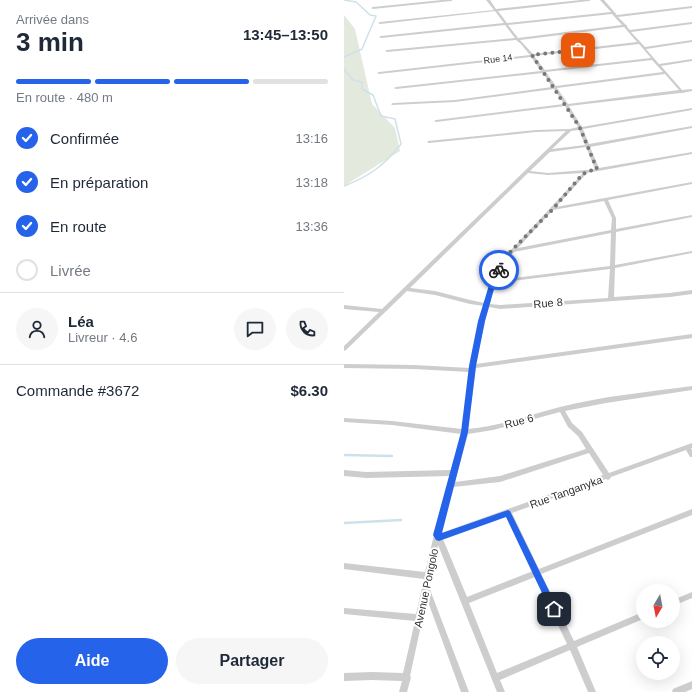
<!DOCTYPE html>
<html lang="fr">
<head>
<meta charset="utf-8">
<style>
  body { margin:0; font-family:Helvetica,sans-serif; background:#f6f6f7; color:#1f2937; height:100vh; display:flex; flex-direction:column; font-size:15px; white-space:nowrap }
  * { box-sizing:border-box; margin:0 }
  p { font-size:13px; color:#747a83 }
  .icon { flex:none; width:22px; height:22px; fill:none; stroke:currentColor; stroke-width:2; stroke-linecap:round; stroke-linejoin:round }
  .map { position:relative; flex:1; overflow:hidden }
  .drawer { display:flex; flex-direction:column; background:#fff; width:344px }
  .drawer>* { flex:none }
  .needle { width:26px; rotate:190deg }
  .buttons { position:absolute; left:292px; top:584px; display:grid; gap:8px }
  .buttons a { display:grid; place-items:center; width:44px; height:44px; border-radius:50%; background:#fff; box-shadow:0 4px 16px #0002; font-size:20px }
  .pin { position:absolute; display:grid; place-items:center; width:34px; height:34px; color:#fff; margin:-17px; border-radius:8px; box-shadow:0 2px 6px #0006 }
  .courier { position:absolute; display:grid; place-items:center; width:40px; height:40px; margin:-20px; border:3px solid #2563eb; border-radius:50%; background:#fff; color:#222; box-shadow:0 1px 5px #0007 }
  .summary em { font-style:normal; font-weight:800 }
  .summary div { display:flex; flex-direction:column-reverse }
  .summary { display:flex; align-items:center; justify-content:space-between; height:68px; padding:0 16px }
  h1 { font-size:26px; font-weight:800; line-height:30px }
  .bar { display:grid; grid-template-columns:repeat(4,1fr); gap:6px 4px; align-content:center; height:48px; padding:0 16px }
  .bar i { height:5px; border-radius:3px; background:#e0e1e3 }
  .bar .current { background:#2563eb }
  .bar p { grid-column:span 4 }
  .line { display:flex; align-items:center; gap:10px; padding:0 16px; border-top:1px solid #e0e1e3 }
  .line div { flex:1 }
  .round { display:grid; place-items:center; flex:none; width:42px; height:42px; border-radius:21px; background:#f6f6f7 }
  ol { padding:0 16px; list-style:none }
  li { display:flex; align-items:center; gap:12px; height:44px }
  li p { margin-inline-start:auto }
  li .icon { padding:4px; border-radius:50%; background:#2563eb; color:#fff; stroke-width:4 }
  li:last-child { color:#747a83 }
  li i { width:22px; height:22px; border:2px solid #e0e1e3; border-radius:50% }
  .button { display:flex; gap:8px; margin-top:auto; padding:8px 16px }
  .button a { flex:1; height:46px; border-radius:24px; background:#2563eb; color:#fff; font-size:16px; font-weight:800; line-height:46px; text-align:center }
  .button a+a { background:#f6f6f7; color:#1f2937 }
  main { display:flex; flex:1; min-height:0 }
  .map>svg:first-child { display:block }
</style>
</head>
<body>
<main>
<section class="drawer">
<div class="summary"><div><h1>3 min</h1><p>Arrivée dans</p></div><em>13:45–13:50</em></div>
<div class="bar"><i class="current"></i><i class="current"></i><i class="current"></i><i></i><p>En route · 480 m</p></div>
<ol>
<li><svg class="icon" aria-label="check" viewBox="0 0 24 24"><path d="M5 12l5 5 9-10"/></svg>Confirmée<p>13:16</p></li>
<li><svg class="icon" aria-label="check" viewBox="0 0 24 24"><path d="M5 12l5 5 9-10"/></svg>En préparation<p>13:18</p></li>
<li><svg class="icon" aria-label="check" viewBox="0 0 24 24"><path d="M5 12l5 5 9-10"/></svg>En route<p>13:36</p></li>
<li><i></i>Livrée</li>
</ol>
<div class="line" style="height:72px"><a class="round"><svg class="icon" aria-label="person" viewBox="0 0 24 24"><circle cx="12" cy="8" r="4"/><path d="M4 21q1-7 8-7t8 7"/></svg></a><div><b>Léa</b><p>Livreur · 4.6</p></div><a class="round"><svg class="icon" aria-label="chat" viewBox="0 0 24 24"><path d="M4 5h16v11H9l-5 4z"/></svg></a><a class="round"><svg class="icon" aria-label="phone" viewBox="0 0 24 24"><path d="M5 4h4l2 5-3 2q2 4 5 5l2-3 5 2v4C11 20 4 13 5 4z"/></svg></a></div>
<div class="line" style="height:52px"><div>Commande #3672</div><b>$6.30</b></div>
<div class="button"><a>Aide</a><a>Partager</a></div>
</section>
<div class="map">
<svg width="348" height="692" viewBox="0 0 348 692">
  <rect width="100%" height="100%" fill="#fff"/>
  <polygon fill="#e4e9dd" points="0,15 11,29 28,104 51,128 56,151 0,186"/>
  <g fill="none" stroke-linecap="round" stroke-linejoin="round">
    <g stroke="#cee1ea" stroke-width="1.5">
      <polyline points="0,0 12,2 26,15 32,16 18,49 0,57"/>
      <path d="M0 69 9 80 18 82V89L29 95 37 116 51 119 57 144C41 165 24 177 0 186"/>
    </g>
    <g stroke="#cee1ea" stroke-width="2.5">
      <polyline points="0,455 48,456"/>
      <polyline points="0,523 57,520"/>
    </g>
    <g fill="#cdcdcd" fill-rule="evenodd">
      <polygon points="98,0 109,0 107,1 29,9 27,8 29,7"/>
      <path d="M142 0H146L152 9 237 0H247L245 1 154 11 163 23 267 12 256 0H260L273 15 348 6V8L274 17 282 25H283V27L286 30 348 22V24L287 32 301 47 348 40V42L302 49 315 64 348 59V61L317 66 338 90 348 89V91L338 93H336L225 106 238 127 348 108V110L239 129 245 144 348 126V128L246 147 255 168 348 152V154L243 173 212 207 348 182V184L264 200 272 218V229L348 215V217L272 232 271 265 348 251V253L271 268 270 297 326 293 348 290V294L326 297 156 309 145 307 141 321 132 364 348 334V338L132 368 124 429C156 426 186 415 216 407 259 396 304 392 348 386V390L262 403 221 411 228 423 238 432 265 473 348 443V448H347L348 450V457H346L342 450 267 477 266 479 264 480 262 479 168 513 195 569 348 509V515L197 574 230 641 299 612V619L233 647 252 692H244L226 650 156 680 161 692H153L94 545 88 575 89 576 85 587 125 692H117L83 599 79 617 80 618 78 621 66 676 67 677 63 692H55L58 681 28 680 0 681V673L28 672 59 673 71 621 0 614V608L72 614 80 579 0 569V563L81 572 90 535 106 476 22 478 0 476V470L22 472 107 470 117 434 48 425 0 422V418L48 421 118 429 125 372 70 369 0 368V364L70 365 126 368 135 321 140 306 126 304 91 295 63 291 2 350 0 351V346L35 312 0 309V305L38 309 222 131 192 132 85 143 83 142 84 141 192 130 226 129 234 127 221 106 92 122 90 121 92 120 220 104 210 89 111 102 48 105 47 104 49 103 111 100 208 87 199 73 52 89 50 88 52 87 197 71 187 57 35 74 33 73 35 72 186 55 177 44 172 40 43 52 41 51 43 50 171 38 161 25 37 38 35 37 37 36 160 23 151 11 36 24 34 23 36 22 150 10ZM268 14 278 25 174 38 164 25ZM280 27 293 42 189 54 176 40ZM295 44 307 58 201 70 190 56ZM308 60 319 72 212 86 202 72ZM321 74 335 90 224 104 213 88ZM235 130 241 145 208 149 227 131ZM242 147 251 169 244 170H242L204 173 186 171 206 152ZM184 173 204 175 239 173 167 250H165C164 253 160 256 158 260 149 273 145 288 141 303L126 300 91 291 66 288ZM260 201 268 218 267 230 174 248 209 210ZM267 233 266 266 153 280 162 261 170 252ZM266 269 264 298 156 305 146 304 151 283ZM216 412 224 427 234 436 242 449 156 476 111 482 124 434 149 430ZM245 453 259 475 97 533 109 487 156 482ZM162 516 189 571 123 597 99 539ZM191 577 223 644 153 673 125 603Z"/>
      <polygon points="348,592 348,598 329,606 329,600"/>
      <polygon points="348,681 348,689 341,692 328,692 329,689"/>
    </g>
  </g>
  <polygon fill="#2563eb" points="153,269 158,270 152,282 141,321 132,366 124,432 98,533 164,510 166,511 214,609 213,612 210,613 207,612 162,517 95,541 92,540 89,535 117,432 125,366 134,321 146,282"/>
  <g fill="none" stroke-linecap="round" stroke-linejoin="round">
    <polyline stroke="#787878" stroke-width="4" stroke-dasharray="0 7.2" points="155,270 167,251 209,209 237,176 242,172 253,169 236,128 188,55 234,50"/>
  </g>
  <g text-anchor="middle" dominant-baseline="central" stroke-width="4" stroke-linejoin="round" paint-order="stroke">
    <g font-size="9" fill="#303030" stroke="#fff">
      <text transform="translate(154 59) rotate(-7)">Rue 14</text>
    </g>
    <g font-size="11" fill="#303030" stroke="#fff">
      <text transform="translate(204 303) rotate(-5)">Rue 8</text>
      <text transform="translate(175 421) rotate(-15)">Rue 6</text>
      <text transform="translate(222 492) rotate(-20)">Rue Tanganyka</text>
      <text transform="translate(82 588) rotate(-78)">Avenue Pongolo</text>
    </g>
  </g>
</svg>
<div class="buttons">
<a><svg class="needle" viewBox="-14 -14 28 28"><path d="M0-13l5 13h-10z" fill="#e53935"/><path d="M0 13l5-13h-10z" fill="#747a83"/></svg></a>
<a><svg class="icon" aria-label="locate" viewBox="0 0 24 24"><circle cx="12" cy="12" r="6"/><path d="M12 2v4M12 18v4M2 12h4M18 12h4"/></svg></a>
</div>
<div class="pin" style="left:234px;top:50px;background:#ea580c"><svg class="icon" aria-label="bag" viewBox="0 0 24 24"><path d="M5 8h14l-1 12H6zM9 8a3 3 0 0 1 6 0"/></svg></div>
<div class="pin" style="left:210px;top:609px;background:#1f2937"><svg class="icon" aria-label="home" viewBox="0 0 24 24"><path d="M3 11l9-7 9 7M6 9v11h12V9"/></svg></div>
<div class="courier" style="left:155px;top:270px"><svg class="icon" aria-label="bike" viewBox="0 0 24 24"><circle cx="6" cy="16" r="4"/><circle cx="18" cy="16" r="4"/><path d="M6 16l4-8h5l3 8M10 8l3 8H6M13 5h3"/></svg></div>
</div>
</main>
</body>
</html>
